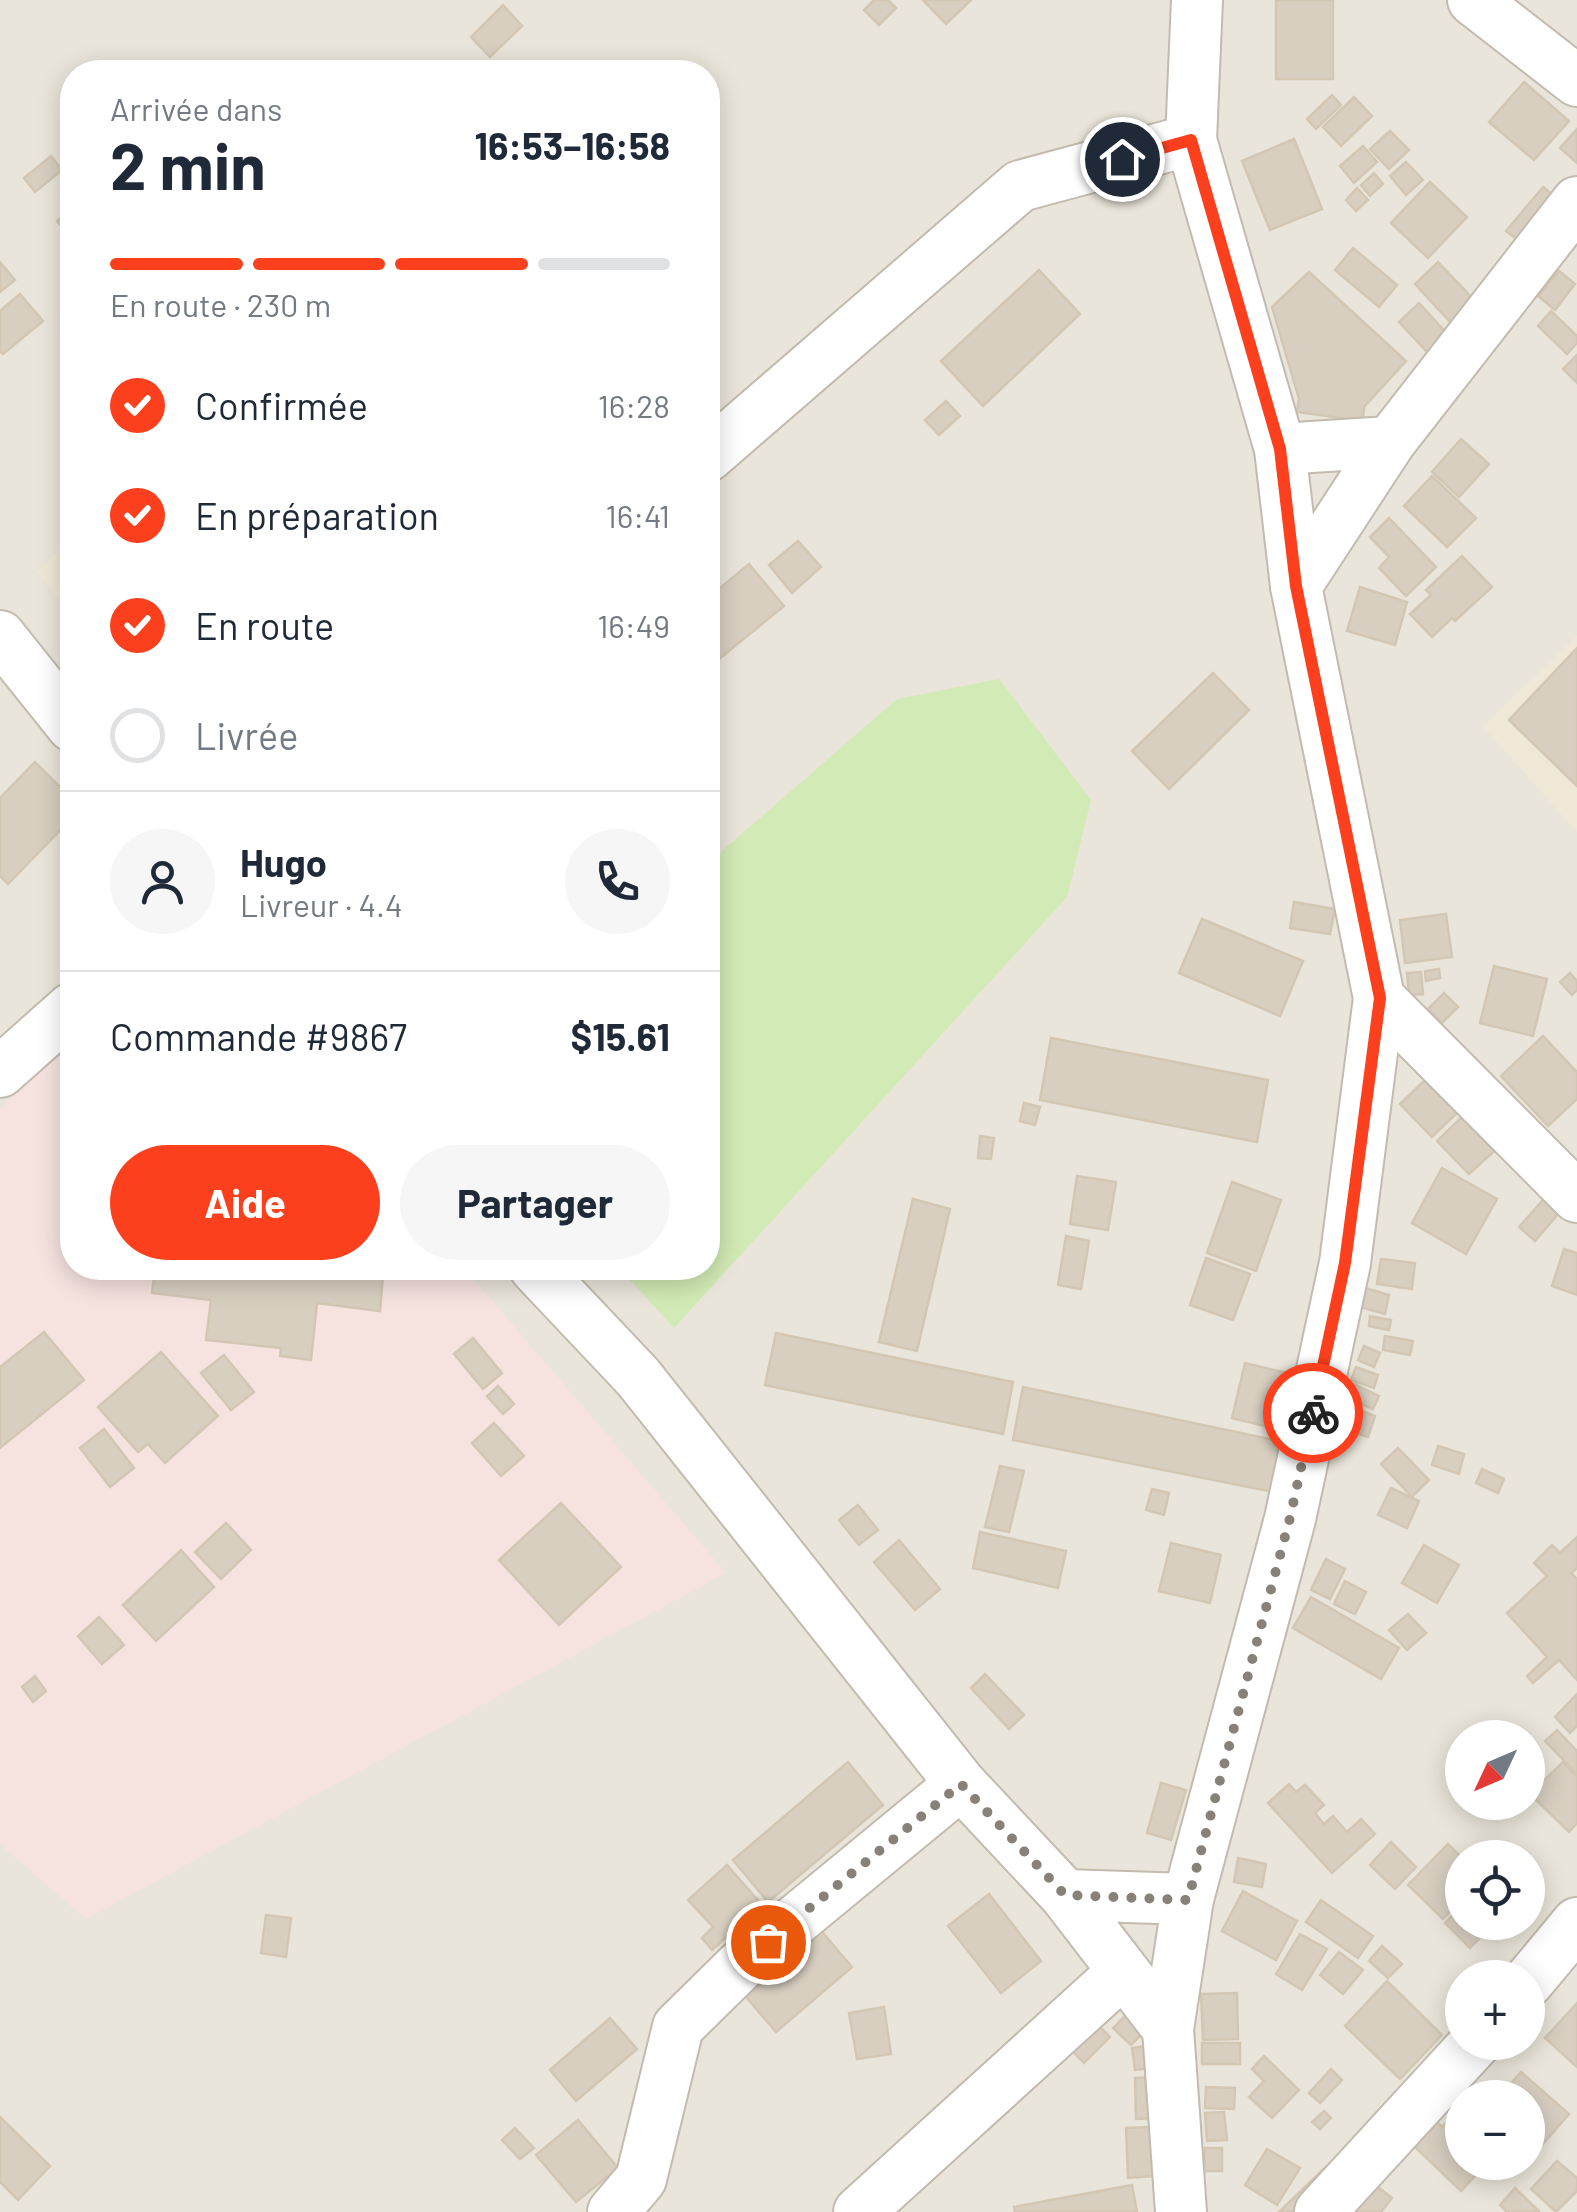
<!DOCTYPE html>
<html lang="fr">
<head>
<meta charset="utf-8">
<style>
  body { margin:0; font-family:Barlow,sans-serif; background:#f6f6f7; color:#1f2937; height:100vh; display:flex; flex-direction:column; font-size:38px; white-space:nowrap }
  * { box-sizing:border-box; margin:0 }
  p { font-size:32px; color:#747a83 }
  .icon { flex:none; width:55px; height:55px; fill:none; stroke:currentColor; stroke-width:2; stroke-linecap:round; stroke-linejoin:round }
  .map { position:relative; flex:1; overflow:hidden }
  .side { position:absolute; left:60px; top:60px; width:660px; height:1220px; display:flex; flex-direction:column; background:#fff; border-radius:40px; box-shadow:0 5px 25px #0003 }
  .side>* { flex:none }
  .needle { width:65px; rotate:226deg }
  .fabs { position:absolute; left:1445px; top:1720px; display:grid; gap:20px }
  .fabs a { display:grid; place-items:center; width:100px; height:100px; border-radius:50%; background:#fff; box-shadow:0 5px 25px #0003; font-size:50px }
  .pin { position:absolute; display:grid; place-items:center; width:85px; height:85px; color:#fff; margin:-42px; border:5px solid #fff; border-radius:50%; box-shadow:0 2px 10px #0007 }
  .courier { position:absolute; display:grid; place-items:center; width:100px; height:100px; margin:-50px; border:8px solid #fc3f1d; border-radius:50%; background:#fff; color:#222; box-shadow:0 2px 12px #0007 }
  .overview em { font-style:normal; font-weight:700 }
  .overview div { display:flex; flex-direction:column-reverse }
  .overview { display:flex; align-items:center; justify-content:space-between; height:170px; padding:0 50px }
  h1 { font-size:65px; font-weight:700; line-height:75px }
  .bar { display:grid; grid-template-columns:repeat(4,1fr); gap:15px 10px; align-content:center; height:120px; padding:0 50px }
  .bar i { height:12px; border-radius:8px; background:#e0e1e3 }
  .bar .current { background:#fc3f1d }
  .bar p { grid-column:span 4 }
  .line { display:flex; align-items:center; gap:25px; padding:0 50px; border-top:2px solid #e0e1e3 }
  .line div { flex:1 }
  .round { display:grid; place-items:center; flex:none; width:105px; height:105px; border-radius:52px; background:#f6f6f7 }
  ol { padding:0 50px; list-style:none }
  li { display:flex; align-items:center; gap:30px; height:110px }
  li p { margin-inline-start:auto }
  li .icon { padding:10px; border-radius:50%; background:#fc3f1d; color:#fff; stroke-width:4 }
  li:last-child { color:#747a83 }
  li i { width:55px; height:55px; border:5px solid #e0e1e3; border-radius:50% }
  .action { display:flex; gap:20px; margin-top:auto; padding:20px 50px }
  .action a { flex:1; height:115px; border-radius:60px; background:#fc3f1d; color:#fff; font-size:40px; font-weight:700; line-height:115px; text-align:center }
  .action a+a { background:#f6f6f7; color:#1f2937 }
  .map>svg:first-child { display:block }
</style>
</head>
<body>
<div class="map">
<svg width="1577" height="2212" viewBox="0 0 1577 2212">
  <rect width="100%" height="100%" fill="#f6f3ec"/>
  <path fill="#eae5da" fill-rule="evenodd" d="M0 0H1577V2212H0ZM72 72H708V1268H72ZM1462 1738H1528V1802H1462ZM1462 1858H1528V1922H1462ZM1462 1978H1528V2042H1462ZM1462 2098H1528V2162H1462Z"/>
  <g fill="#efe8d6">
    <polygon points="72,537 72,615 37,572"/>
    <polygon points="1577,636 1577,832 1483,726"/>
  </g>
  <polygon fill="#f6e3e0" points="72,1042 72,1268 464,1268 726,1573 86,1919 0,1844 0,1108"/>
  <polygon fill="#d2eab5" points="999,679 1091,800 1067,897 674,1328 619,1268 708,1268 708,863 897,699"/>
  <g fill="#d8cfc1" stroke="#d3c7b4" stroke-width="2.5">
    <polygon points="874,0 888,0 896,8 879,25 864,10"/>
    <polygon points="923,0 971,0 946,24"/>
    <rect x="1276" y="0" width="57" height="79"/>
    <polygon points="503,5 522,26 490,57 471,37"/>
    <polygon points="1524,82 1569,121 1534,160 1489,122"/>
    <polygon points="1332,95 1341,105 1316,129 1307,119"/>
    <polygon points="1354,97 1372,116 1341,146 1323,127"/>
    <polygon points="1577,129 1577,163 1560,148"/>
    <polygon points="1390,131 1409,150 1389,169 1370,149"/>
    <polygon points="1294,139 1322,209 1270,230 1242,161"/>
    <polygon points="1363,146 1377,162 1354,183 1340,166"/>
    <polygon points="51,156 62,170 35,192 24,178"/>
    <polygon points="1406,162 1423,180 1406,195 1390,176"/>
    <polygon points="1374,173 1383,184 1370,196 1361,185"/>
    <polygon points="1430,182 1467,217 1428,258 1391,223"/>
    <polygon points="1543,187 1554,196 1518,240 1506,231"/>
    <polygon points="1357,188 1368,200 1356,211 1346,200"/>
    <polygon points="72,208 72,238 57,221"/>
    <polygon points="1353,248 1397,285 1379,307 1335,270"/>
    <polygon points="0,262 15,280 0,292"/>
    <polygon points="1438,262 1476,302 1452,324 1415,284"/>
    <polygon points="1039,270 1080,314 983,406 941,361"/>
    <polygon points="1559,271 1575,284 1555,310 1538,296"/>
    <polygon points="1309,272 1406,361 1364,407 1363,421 1297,412 1299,399 1272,307"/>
    <polygon points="20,294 43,321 3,354 0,351 0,311"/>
    <polygon points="1419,303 1450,337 1430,355 1399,322"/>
    <polygon points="1551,311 1577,336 1577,343 1567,354 1538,326"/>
    <polygon points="1577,355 1577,383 1563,369"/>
    <polygon points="946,401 960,416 939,435 925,420"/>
    <polygon points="1461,439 1489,464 1459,497 1432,472"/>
    <polygon points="1432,476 1476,518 1447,547 1404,506"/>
    <polygon points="1389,518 1436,567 1406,596 1379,568 1389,557 1370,537"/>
    <polygon points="798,541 821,567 792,593 769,565"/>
    <polygon points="1462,556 1492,587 1455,621 1452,618 1432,637 1410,614 1431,595 1426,590"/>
    <polygon points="749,564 784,606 708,668 708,598"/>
    <polygon points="1360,587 1407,602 1395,645 1347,631"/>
    <polygon points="1577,648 1577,786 1509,720"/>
    <polygon points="1213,673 1249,710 1169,789 1132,751"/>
    <polygon points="35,762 72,799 72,818 8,884 0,876 0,798"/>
    <polygon points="1294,902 1335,909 1330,934 1290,928"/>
    <polygon points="1446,914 1452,957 1405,963 1400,920"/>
    <polygon points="1202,919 1303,961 1280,1016 1179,973"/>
    <polygon points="1494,966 1547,979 1533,1036 1480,1023"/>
    <polygon points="1439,969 1440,978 1426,981 1425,971"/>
    <polygon points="1421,972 1423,994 1409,995 1407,973"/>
    <polygon points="1570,973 1577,981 1577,990 1572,995 1560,982"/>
    <polygon points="1444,993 1458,1007 1442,1023 1428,1009"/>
    <polygon points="1543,1036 1577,1072 1577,1099 1548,1126 1501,1076"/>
    <polygon points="1051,1038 1268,1080 1257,1142 1040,1100"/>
    <polygon points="1426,1079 1458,1112 1432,1137 1400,1104"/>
    <polygon points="1024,1103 1040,1107 1035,1125 1020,1121"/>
    <polygon points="1469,1110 1502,1144 1469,1174 1437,1141"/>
    <polygon points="980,1136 994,1138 991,1159 978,1158"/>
    <polygon points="1442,1168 1497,1199 1466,1254 1412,1223"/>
    <polygon points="1077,1176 1116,1182 1108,1230 1070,1224"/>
    <polygon points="1232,1182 1281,1200 1256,1271 1207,1253"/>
    <polygon points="1550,1192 1566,1205 1535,1241 1519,1227"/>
    <polygon points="913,1199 950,1209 917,1351 879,1342"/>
    <polygon points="1066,1236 1089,1241 1081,1289 1058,1285"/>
    <polygon points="1564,1249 1577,1253 1577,1295 1552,1286"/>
    <polygon points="1206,1258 1250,1274 1233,1320 1190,1305"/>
    <polygon points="1381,1259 1415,1263 1412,1289 1377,1284"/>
    <polygon points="155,1268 312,1268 383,1275 380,1311 317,1303 311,1360 280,1356 281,1348 206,1340 211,1300 152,1293"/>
    <polygon points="1365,1288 1389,1295 1385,1314 1360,1307"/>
    <polygon points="1370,1316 1391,1320 1389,1330 1369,1326"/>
    <polygon points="44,1332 84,1380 0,1448 0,1367"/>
    <polygon points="776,1333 1013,1382 1003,1434 765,1385"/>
    <polygon points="1385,1336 1413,1341 1410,1355 1383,1350"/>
    <polygon points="473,1338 502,1373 483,1389 454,1354"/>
    <polygon points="1364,1346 1380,1353 1374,1367 1358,1360"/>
    <polygon points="161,1352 218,1416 165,1463 148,1444 138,1452 98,1407"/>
    <polygon points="224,1355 254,1392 231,1410 201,1373"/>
    <polygon points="1245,1363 1299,1376 1285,1431 1232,1418"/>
    <polygon points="1356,1367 1378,1375 1374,1388 1351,1380"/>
    <polygon points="1354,1384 1379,1396 1373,1409 1348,1398"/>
    <polygon points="498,1386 514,1404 503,1414 487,1396"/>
    <polygon points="1023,1387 1289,1443 1278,1493 1013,1440"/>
    <polygon points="1351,1407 1375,1416 1368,1437 1343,1429"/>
    <polygon points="494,1423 524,1456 501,1476 472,1443"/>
    <polygon points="104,1429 134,1468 110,1487 80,1448"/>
    <polygon points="1438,1446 1464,1454 1459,1474 1432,1465"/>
    <polygon points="1398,1448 1429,1480 1412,1497 1381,1464"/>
    <polygon points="1000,1466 1024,1471 1009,1532 985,1527"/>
    <polygon points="1482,1469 1504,1479 1498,1493 1476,1483"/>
    <polygon points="1391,1488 1419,1501 1407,1528 1378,1515"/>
    <polygon points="1152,1489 1169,1493 1164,1515 1146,1510"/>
    <polygon points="561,1503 621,1567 559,1625 499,1560"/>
    <polygon points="858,1505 878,1530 859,1545 839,1520"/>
    <polygon points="226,1523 251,1550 221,1579 195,1552"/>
    <polygon points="980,1532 1066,1551 1058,1588 973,1568"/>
    <polygon points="1577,1537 1577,1568 1571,1573 1577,1579 1577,1680 1559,1660 1533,1683 1527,1676 1547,1657 1507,1613 1547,1576 1534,1563 1552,1545 1560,1553"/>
    <polygon points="899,1540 940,1589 915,1610 874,1562"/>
    <polygon points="1171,1543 1221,1555 1210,1603 1159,1591"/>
    <polygon points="1424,1545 1459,1565 1437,1603 1402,1583"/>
    <polygon points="181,1550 214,1587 156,1641 123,1605"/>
    <polygon points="1326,1559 1345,1569 1330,1599 1311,1590"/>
    <polygon points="1345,1581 1366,1592 1355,1614 1334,1604"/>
    <polygon points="1311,1597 1399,1648 1381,1679 1293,1628"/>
    <polygon points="1408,1614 1426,1633 1407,1650 1389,1630"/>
    <polygon points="99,1617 124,1645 102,1664 78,1636"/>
    <polygon points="985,1674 1024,1715 1009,1729 971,1688"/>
    <polygon points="35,1676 46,1691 33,1702 22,1687"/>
    <polygon points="1576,1695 1577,1726 1570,1733 1555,1717"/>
    <polygon points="1557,1730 1577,1751 1577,1774 1545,1741"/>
    <polygon points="848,1762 883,1805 768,1902 733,1860"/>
    <polygon points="1563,1762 1577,1776 1577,1823 1569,1832 1530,1794"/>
    <polygon points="1161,1783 1186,1790 1171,1840 1147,1833"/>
    <polygon points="1289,1784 1296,1792 1305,1785 1324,1805 1315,1813 1324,1824 1333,1816 1347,1832 1361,1819 1375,1834 1332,1873 1268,1803"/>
    <polygon points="1391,1842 1416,1867 1395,1889 1370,1865"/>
    <polygon points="1448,1844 1462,1858 1462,1898 1443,1919 1408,1885"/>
    <polygon points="1238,1858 1266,1864 1262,1887 1234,1882"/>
    <polygon points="727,1865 762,1905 712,1950 702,1938 713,1927 688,1900"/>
    <polygon points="1243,1891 1297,1921 1276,1960 1222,1931"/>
    <polygon points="989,1894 1041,1961 1001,1993 948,1926"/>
    <polygon points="1321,1900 1373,1936 1358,1958 1306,1922"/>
    <polygon points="1462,1905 1462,1922 1495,1922 1470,1948 1445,1923"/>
    <polygon points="266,1915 291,1918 286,1957 261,1953"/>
    <polygon points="812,1920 852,1967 776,2032 746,1997 764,1982 754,1971"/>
    <polygon points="1300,1934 1327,1949 1302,1990 1276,1974"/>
    <polygon points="1382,1946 1402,1964 1388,1978 1369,1961"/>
    <polygon points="1339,1952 1363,1970 1343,1994 1320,1975"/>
    <polygon points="1387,1981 1442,2035 1400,2079 1345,2026"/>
    <polygon points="1237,1993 1238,2039 1203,2040 1201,1994"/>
    <polygon points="1577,2003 1577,2067 1545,2038"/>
    <polygon points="884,2007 891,2054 857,2059 849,2013"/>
    <polygon points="1132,2009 1150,2026 1131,2045 1113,2028"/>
    <polygon points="610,2018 637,2049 576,2101 550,2070"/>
    <polygon points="1092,2019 1110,2037 1084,2063 1066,2044"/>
    <rect x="1202" y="2043" width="38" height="21"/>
    <polygon points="1153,2045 1155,2068 1135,2070 1132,2048"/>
    <polygon points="1264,2056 1299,2090 1272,2118 1249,2097 1264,2081 1252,2069"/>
    <polygon points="1331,2069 1342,2080 1320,2103 1309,2093"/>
    <polygon points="1521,2072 1569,2114 1543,2144 1528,2129 1528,2098 1498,2098"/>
    <polygon points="1158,2077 1159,2118 1136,2119 1135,2078"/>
    <polygon points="1206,2087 1235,2088 1234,2109 1205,2108"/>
    <polygon points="1459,2110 1462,2113 1462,2162 1488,2162 1461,2191 1414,2146 1437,2122 1442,2127"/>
    <polygon points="1324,2111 1331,2118 1320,2129 1312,2122"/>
    <polygon points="1224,2112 1227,2140 1207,2141 1205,2113"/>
    <polygon points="0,2117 50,2166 18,2200 0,2182"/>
    <polygon points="578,2120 618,2168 576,2202 536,2155"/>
    <polygon points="1151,2127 1153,2176 1128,2178 1126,2128"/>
    <polygon points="515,2128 534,2148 520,2159 502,2140"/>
    <polygon points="1205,2148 1222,2148 1222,2171 1204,2171"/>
    <polygon points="1267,2149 1300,2168 1277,2205 1245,2185"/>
    <polygon points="1332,2161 1343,2172 1302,2212 1279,2212"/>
    <polygon points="1557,2161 1577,2178 1577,2191 1556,2212 1531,2189"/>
    <polygon points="1369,2180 1392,2198 1381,2212 1355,2212 1348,2207"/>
    <polygon points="1132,2185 1137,2212 1015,2212 1014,2207"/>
    <polygon points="1515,2188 1539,2211 1538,2212 1507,2212 1500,2205"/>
  </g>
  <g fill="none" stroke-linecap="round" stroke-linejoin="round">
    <g stroke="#c2bbae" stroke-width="54">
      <g id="minor">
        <polyline points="1473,0 1577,81"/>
        <polyline points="1280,449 1390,442"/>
        <polyline points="708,456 1020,186 1191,140"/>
        <polyline points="1296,586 1390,442 1577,202"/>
        <polyline points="0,636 72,726"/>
        <polyline points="1379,998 1577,1197"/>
        <polyline points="0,1072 72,1008"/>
        <polyline points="535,1268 638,1377 961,1784 1065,1895 1168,2029"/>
        <polyline points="1065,1895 1188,1899"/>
        <polyline points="1528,1982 1577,1923"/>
        <polyline points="613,2212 641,2179 678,2027 740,1966 961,1784"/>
        <polyline points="859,2212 1123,1972"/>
        <polyline points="1181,2212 1168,2029 1188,1899 1290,1519 1345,1263 1379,998 1296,586 1280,449 1191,140 1197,0"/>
        <polyline points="1320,2212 1476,2042"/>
      </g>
    </g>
    <use href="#minor" stroke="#fff" stroke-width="50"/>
  </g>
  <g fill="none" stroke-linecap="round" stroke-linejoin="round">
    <polyline stroke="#878178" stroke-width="10" stroke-dasharray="0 18" points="768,1942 961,1784 1065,1895 1188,1900 1290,1518 1313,1413"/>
    <polyline stroke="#fc3f1d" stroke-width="12" points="1122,159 1191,140 1280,449 1296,586 1380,998 1345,1263 1313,1413"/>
  </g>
</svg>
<div class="fabs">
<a><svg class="needle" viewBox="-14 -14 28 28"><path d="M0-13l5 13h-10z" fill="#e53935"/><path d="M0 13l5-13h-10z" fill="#747a83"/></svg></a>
<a><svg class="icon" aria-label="locate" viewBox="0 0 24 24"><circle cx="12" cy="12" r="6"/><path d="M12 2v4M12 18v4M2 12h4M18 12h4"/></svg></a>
<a>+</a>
<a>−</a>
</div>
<div class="pin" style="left:768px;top:1942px;background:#ea580c"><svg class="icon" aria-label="bag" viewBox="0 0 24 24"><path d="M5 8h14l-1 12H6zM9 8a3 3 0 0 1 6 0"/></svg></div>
<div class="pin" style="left:1122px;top:159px;background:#1f2937"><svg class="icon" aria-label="home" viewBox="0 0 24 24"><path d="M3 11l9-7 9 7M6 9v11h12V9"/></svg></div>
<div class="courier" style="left:1313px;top:1413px"><svg class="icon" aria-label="bike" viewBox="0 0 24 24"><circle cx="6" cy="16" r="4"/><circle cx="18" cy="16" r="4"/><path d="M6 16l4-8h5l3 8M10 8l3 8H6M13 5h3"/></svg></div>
<section class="side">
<div class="overview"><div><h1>2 min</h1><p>Arrivée dans</p></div><em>16:53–16:58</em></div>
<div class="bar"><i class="current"></i><i class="current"></i><i class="current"></i><i></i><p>En route · 230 m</p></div>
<ol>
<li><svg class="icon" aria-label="check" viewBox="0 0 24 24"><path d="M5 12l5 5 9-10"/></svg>Confirmée<p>16:28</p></li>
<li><svg class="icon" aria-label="check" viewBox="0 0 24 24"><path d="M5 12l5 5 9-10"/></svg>En préparation<p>16:41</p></li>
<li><svg class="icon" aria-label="check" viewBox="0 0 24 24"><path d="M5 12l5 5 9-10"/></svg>En route<p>16:49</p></li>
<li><i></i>Livrée</li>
</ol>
<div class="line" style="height:180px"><a class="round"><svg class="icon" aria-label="person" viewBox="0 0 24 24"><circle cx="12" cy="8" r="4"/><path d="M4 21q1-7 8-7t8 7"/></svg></a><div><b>Hugo</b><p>Livreur · 4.4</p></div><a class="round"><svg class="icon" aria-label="phone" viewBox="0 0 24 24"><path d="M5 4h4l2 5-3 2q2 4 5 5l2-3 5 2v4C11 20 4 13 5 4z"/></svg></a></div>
<div class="line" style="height:130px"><div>Commande #9867</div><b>$15.61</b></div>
<div class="action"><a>Aide</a><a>Partager</a></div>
</section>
</div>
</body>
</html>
